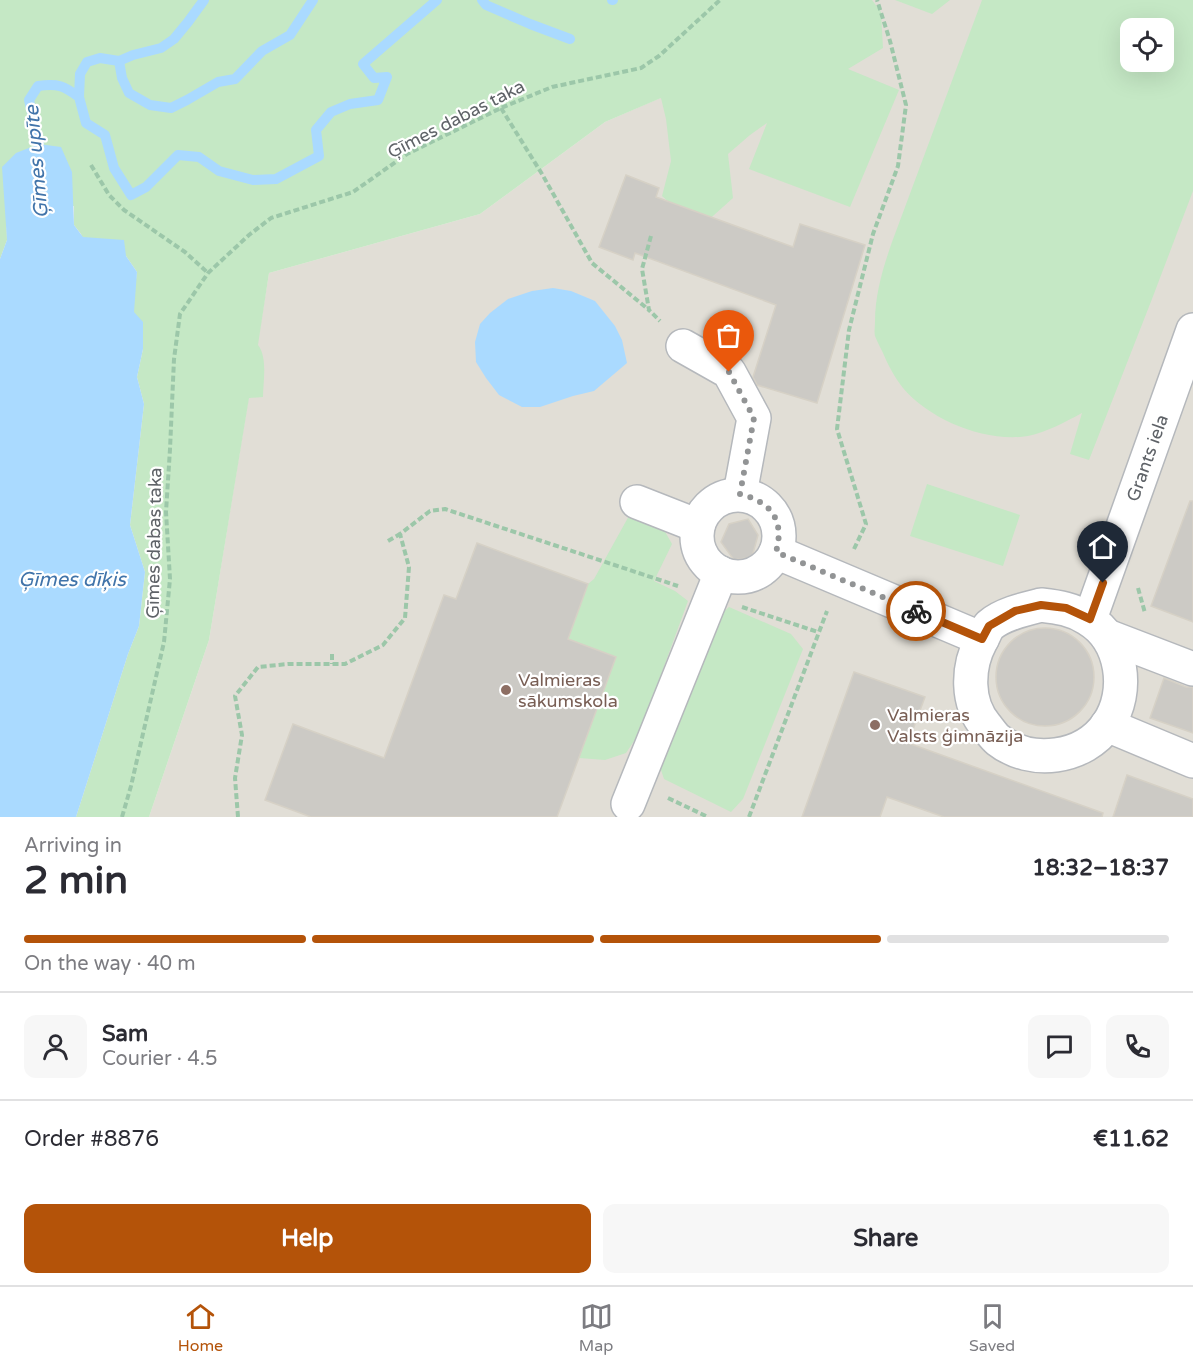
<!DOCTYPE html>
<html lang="en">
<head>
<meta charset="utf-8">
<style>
  body { margin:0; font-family:"Varela Round",sans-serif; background:#f7f7f7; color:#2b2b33; height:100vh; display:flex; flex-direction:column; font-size:22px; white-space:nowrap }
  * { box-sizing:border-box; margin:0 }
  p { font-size:20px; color:#7c7c81 }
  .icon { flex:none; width:33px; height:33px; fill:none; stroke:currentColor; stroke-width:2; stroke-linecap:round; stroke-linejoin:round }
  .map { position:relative; height:817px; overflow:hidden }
  .sheet { display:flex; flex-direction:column; background:#fff; flex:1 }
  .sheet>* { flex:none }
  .tools { position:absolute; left:1120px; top:18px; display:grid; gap:12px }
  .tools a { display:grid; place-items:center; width:54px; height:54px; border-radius:12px; background:#fff; box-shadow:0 6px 24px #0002; font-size:30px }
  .pin { position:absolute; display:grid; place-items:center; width:51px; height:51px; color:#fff; margin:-62px -26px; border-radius:50% 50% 50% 0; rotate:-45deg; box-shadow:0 0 6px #0007 }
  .pin .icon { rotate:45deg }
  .courier { position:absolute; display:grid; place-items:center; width:60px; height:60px; margin:-30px; border:4px solid #b45309; border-radius:50%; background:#fff; color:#222; box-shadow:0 2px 8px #0007 }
  .overview em { font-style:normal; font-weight:800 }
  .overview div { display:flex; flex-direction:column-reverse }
  .overview { display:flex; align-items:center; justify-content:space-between; height:102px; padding:0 24px }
  h1 { font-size:39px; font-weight:800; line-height:45px }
  .bar { display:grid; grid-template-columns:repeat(4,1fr); gap:9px 6px; align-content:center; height:72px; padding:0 24px }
  .bar i { height:8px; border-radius:4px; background:#e1e1e2 }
  .bar .current { background:#b45309 }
  .bar p { grid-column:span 4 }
  .line { display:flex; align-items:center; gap:15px; padding:0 24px; border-top:2px solid #e1e1e2 }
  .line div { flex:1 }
  .round { display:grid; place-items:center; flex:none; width:63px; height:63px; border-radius:12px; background:#f7f7f7 }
  .cta { display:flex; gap:12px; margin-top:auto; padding:12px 24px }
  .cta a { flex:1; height:69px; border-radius:12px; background:#b45309; color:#fff; font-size:24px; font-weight:800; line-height:69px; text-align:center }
  .cta a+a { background:#f7f7f7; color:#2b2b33 }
  .tabs { display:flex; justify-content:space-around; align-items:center; height:84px; border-top:2px solid #e1e1e2; background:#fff; font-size:16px; color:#7c7c81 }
  .tabs a { display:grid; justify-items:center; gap:3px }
  .tabs .current { color:#b45309 }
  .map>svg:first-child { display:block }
</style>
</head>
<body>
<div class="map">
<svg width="1193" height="817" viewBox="0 0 1193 817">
  <rect width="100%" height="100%" fill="#f1efe8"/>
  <path fill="#e1ded6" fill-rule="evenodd" d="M865 0H1193V817H149L209 640 269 273 480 214 605 122 778 47ZM1131 28H1164V62H1131Z"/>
  <g fill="#c5e8c5" fill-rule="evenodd">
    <path d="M0 0H872L881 12 883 48 848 69 899 90 850 207 749 169 767 123 750 135 728 154 733 198 704 224 683 215 662 196 671 161 666 119 661 98 605 122 480 214 269 273 258 345C268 358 263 382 263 397L249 398 209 640 149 817H76L128 654 139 626 145 572 130 525 144 404 137 377 143 349 131 317 137 272 126 256 89 255 81 234 74 225V206L6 211 7 240 0 259Z"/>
    <polygon points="895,0 950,0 932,14"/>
    <path d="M982 0H1193V191L1152 299 1089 460 1070 454 1082 413C1065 422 1047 432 1028 436 986 443 930 420 903 388 895 378 888 365 883 353 880 347 877 341 875 336 874 332 875 326 875 322 875 294 883 268 892 242ZM1164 28V62H1131V28Z"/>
    <polygon points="927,484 1020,515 1003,566 910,536"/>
    <polygon points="630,514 663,528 672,544 654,581 675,591 688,601 640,732 626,753 605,760 579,758 615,657 568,639 588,584 594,579"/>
    <polygon points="729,607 791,634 803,649 743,799 731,812 664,779 659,764 709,625"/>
  </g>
  <g fill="#aadaff">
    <polygon points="39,144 61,147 72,172 74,225 83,237 124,240 126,256 137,272 134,312 143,322 143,349 137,377 144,404 130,525 145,572 139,626 128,654 76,817 0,817 0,259 7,240 2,167 16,153"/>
    <polygon points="553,288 571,291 595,301 615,326 622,340 627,363 594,391 573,396 540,407 522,407 499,395 486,378 476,362 475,342 480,324 490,313 508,299 532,291"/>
  </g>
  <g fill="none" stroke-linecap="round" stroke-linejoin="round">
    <g stroke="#aadaff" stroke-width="10">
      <polyline points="482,0 486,5 530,24 570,39"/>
      <polyline points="612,0 613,0"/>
      <polyline points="119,61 133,55 161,48 174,39 188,22 204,0"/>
      <polyline points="79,97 80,74 87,62 100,58 119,61 122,78 129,93 150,105 171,108 187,100 218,82 235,79 262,51 290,35 313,0"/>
      <path d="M40 158 39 144 29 100 38 86C58 83 64 86 79 97L86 123 105 135 114 168 131 195 146 187 178 155 199 157 219 171 253 180 276 179 319 156 316 130 331 112 350 104 378 100 387 77 374 78 363 64 437 0"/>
    </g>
  </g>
  <g fill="#cccac5" stroke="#d6d1c6" stroke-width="1.5">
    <polygon points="626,175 659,188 656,197 793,247 800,224 865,245 817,403 757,385 753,377 776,305 635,253 633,260 599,247"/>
    <polygon points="1190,501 1193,501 1193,622 1151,606"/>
    <polygon points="748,519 758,535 752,557 734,560 721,542 729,524"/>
    <polygon points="477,543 588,584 568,639 616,657 557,817 311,817 265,800 293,724 384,758 444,595 456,599"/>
    <circle cx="1045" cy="677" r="49"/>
    <polygon points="854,672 925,697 908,743 1103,813 1102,817 944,817 887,797 880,817 802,817"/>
    <polygon points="1164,678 1186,687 1193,687 1193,733 1150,718"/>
    <polygon points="1127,775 1193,799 1193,817 1113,817"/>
  </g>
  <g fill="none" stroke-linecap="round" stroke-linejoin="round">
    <g stroke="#b5b8bc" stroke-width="36">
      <g id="minor">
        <polyline points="683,346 729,372 754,418 740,494"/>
        <circle cx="738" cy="536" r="41"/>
        <polyline points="637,502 698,526"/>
        <polyline points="776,552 982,639"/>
        <path d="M1041 605C1058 607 1073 609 1088 619 1123 640 1130 692 1108 724 1084 759 1031 766 998 740 994 737 990 731 986 726 966 703 967 667 981 641 984 636 986 629 990 625 1003 614 1025 609 1041 605Z"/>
        <path id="s1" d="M1090 619 1193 330"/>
        <polyline points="1107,636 1193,669"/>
        <polyline points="1107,725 1193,761"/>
        <polyline points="628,804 721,573"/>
      </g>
    </g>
    <g stroke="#9cc7a9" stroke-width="4" stroke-dasharray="6 3" stroke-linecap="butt">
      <polyline points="501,108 542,174 592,263 649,310"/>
      <polyline points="91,165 109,195 124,210 185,252 208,273"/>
      <polyline points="651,236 642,269 649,310 660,321"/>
      <polyline points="388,541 400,534"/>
      <polyline points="854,549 866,524 837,429 849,330 873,234 898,166 906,105 890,41 877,0"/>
      <polyline points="1138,588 1145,613"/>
      <polyline points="742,607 818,632"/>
      <polyline points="332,654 332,664"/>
      <polyline points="668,798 708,817"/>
      <polyline points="122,817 131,786 164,642 170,579 166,512 170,449 174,359 180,314 208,273 249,235 271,218 353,192 407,154 501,108 552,87 641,68 659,56 720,0"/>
      <polyline points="238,817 235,778 242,735 235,696 258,667 288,664 345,664 383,645 405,618 409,567 400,534 430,511 445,509 678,586"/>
      <polyline points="749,817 827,611"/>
    </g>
    <use href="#minor" stroke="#fff" stroke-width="33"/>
  </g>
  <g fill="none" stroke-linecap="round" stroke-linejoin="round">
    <path stroke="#929495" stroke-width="6" stroke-dasharray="0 10.8" d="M729 372 754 418 740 494C771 502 785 520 776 552L916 611"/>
    <polyline stroke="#b45309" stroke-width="8" points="916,611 982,639 989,626 1015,611 1041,605 1066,608 1090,619 1103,583"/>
  </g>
  <g fill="#8d6e63" stroke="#fff" stroke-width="2">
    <circle cx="506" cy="690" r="6"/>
    <circle cx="875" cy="725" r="6"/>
  </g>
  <g text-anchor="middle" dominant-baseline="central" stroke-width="4.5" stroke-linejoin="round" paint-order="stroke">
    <g font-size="18" fill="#5f6368" stroke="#fff">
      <text transform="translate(456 119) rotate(-27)">Ģīmes dabas taka</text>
      <text stroke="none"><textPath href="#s1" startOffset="171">Grants iela</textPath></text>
      <text transform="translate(154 543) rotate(-89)">Ģīmes dabas taka</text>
    </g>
    <g font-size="18" fill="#785e54" stroke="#fff" text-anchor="start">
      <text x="518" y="680">Valmieras<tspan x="518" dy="21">sākumskola</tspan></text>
      <text x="887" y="715">Valmieras<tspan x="887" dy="21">Valsts ģimnāzija</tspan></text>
    </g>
    <g font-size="20" font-style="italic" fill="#4174aa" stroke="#fff">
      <text transform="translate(37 162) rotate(-95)">Ģīmes upīte</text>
      <text x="72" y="580">Ģīmes dīķis</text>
    </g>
  </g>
</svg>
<div class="tools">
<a><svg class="icon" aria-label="locate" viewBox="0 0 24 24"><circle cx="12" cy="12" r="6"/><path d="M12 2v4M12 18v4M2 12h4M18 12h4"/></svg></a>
</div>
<div class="pin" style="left:729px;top:372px;background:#ea580c"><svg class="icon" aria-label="bag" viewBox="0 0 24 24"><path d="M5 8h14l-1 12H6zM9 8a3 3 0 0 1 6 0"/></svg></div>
<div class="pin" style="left:1103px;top:583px;background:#1f2937"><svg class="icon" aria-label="home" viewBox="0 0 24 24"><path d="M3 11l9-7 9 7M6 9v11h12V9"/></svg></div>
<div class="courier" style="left:916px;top:611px"><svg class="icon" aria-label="bike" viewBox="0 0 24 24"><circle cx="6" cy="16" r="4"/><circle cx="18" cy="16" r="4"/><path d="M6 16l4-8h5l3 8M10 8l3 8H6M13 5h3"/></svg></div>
</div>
<section class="sheet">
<div class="overview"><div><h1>2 min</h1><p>Arriving in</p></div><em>18:32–18:37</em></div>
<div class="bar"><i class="current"></i><i class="current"></i><i class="current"></i><i></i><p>On the way · 40 m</p></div>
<div class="line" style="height:108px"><a class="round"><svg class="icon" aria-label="person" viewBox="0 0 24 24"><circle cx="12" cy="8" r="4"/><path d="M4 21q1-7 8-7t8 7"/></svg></a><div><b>Sam</b><p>Courier · 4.5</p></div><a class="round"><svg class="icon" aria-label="chat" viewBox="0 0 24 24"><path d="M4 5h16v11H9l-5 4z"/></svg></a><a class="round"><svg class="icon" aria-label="phone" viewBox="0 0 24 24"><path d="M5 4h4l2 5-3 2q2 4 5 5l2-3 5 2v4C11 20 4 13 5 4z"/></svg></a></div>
<div class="line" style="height:78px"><div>Order #8876</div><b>€11.62</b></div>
<div class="cta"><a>Help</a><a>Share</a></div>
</section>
<nav class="tabs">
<a class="current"><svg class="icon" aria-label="home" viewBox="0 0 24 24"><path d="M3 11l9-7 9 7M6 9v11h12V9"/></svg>Home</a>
<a><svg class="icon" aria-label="map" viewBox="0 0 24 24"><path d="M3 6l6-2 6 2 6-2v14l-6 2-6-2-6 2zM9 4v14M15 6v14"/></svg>Map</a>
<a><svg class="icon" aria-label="saved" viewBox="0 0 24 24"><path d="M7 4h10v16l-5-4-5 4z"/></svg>Saved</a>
</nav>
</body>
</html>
